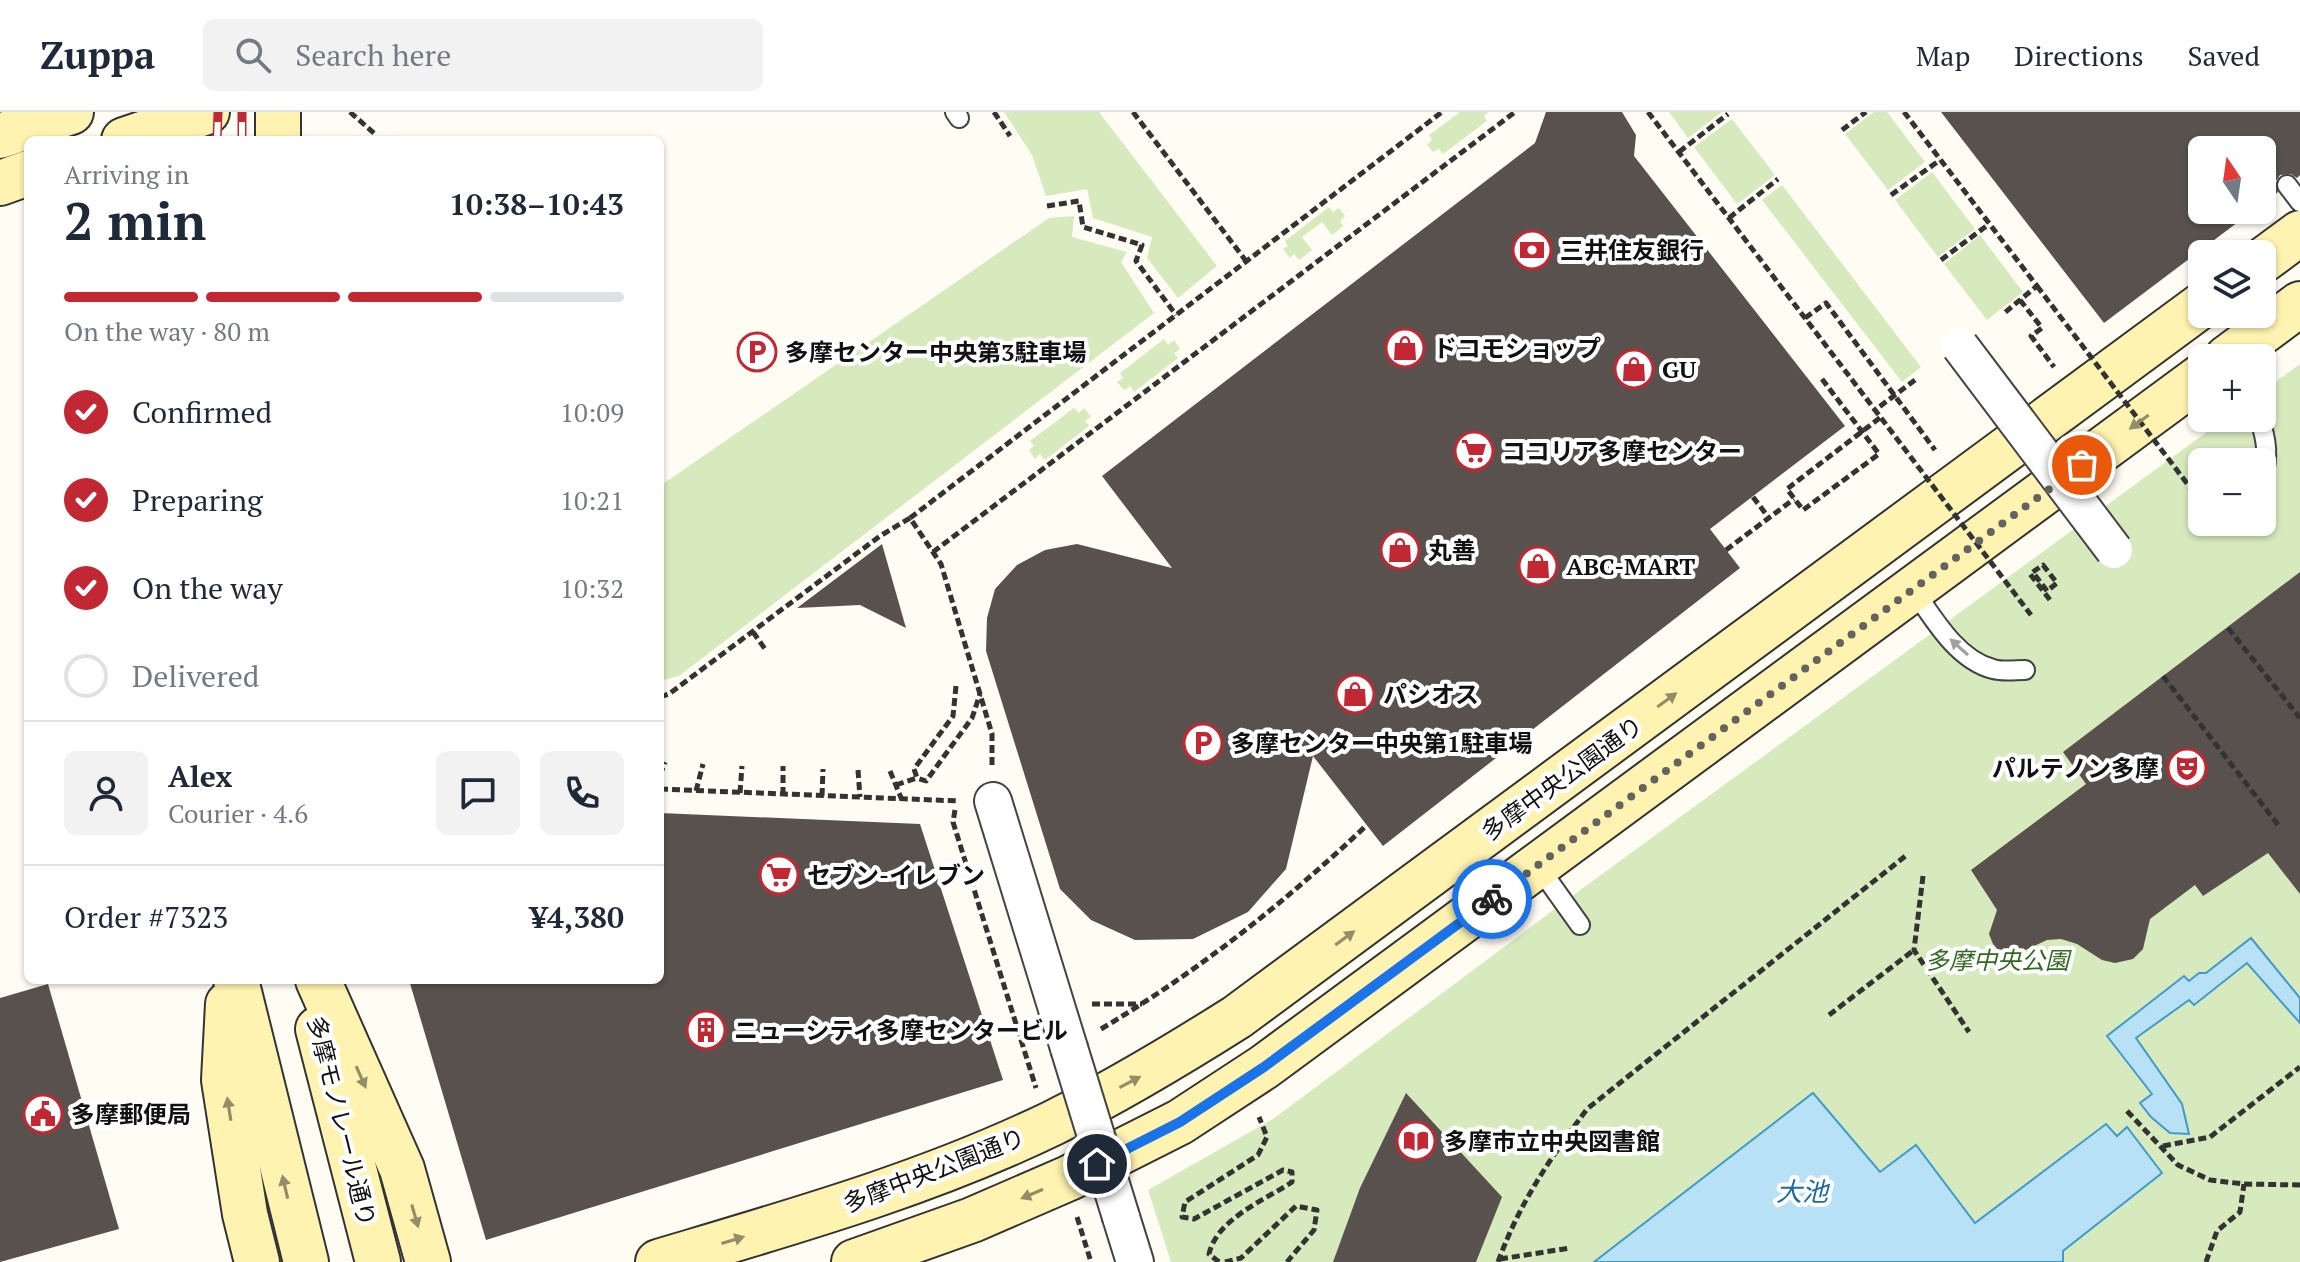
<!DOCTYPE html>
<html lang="en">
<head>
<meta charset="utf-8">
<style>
  body { margin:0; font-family:"PT Serif","Noto Sans JP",serif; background:#f2f2f3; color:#1f2937; height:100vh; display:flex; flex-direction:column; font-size:30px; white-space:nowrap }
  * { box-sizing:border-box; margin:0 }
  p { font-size:26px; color:#747a83 }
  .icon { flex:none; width:44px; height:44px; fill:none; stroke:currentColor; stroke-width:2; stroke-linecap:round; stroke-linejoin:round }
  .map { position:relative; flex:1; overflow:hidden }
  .panel { position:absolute; left:24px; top:24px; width:640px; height:848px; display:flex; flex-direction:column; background:#fff; border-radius:12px; box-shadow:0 2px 6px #0004 }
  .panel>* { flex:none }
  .needle { width:52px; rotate:347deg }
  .controls { position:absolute; left:2188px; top:24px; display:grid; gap:16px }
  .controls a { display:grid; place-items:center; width:88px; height:88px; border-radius:12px; background:#fff; box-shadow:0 2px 6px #0004; font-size:40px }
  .pin { position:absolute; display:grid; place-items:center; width:68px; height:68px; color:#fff; margin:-34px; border:4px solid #fff; border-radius:50%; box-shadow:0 2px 8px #0007 }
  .courier { position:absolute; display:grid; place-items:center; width:80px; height:80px; margin:-40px; border:6px solid #1a73e8; border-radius:50%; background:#fff; color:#222; box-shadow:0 2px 10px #0007 }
  .headline em { font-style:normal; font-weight:700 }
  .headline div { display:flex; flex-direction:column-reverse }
  .headline { display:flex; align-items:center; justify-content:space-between; height:136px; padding:0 40px }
  h1 { font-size:52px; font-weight:700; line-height:60px }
  .bar { display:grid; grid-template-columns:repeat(4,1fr); gap:12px 8px; align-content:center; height:96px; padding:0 40px }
  .bar i { height:10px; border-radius:6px; background:#e0e1e3 }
  .bar .selected { background:#c12834 }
  .bar p { grid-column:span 4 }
  .line { display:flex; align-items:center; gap:20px; padding:0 40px; border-top:2px solid #e0e1e3 }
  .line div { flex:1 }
  .round { display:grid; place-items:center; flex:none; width:84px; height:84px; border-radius:12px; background:#f2f2f3 }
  ol { padding:0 40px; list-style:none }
  li { display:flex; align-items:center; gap:24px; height:88px }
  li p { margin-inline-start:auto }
  li .icon { padding:8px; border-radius:50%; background:#c12834; color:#fff; stroke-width:4 }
  li:last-child { color:#747a83 }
  li i { width:44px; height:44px; border:4px solid #e0e1e3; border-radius:50% }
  header { display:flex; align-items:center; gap:48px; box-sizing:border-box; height:112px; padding:0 40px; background:#fff; border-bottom:2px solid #e0e1e3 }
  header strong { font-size:38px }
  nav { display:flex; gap:44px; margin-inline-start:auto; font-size:28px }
  .search { width:560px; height:72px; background:#f2f2f3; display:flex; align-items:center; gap:20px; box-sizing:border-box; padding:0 28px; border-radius:12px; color:#747a83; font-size:30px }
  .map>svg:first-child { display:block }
</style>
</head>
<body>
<header>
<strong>Zuppa</strong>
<div class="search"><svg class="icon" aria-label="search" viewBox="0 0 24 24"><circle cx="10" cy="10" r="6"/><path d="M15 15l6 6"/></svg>Search here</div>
<nav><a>Map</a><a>Directions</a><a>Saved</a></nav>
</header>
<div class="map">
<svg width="2300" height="1150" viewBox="0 0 2300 1150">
  <rect width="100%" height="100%" fill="#fffcf4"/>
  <g fill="#d6eabd" fill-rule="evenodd">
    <polygon points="1004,0 1099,0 1217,154 1178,186 1147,146 1152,125 1093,106 1087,77 1046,84 1032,43"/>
    <polygon points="1460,0 1488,0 1484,4 1487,9 1443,42 1439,37 1433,40 1427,33 1432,28 1429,23"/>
    <polygon points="1669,0 1722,0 1688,26"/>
    <polygon points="1874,0 1887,0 1925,50 1888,78 1845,22"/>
    <polygon points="1732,7 1775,63 1737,92 1694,35"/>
    <polygon points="1932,60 1975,117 1938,145 1895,88"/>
    <polygon points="1782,73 1921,255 1902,270 1762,88"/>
    <polygon points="1329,95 1333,100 1339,96 1345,104 1340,109 1343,114 1332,123 1322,110 1302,125 1312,138 1299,148 1294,142 1290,146 1283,137 1288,134 1285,129"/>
    <polygon points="1074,104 1072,125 1127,140 1121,150 1154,201 679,564 660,569 660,374 1049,106"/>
    <polygon points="1980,123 2023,180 1987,208 1944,152"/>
    <polygon points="1164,227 1168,233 1174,228 1180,237 1174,241 1178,246 1134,280 1130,274 1124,278 1117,270 1123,266 1120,261"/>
    <path d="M2300 252V1150H1171L1148 1078 1273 1007 1594 768 2226 306H2262V280ZM2202 350H2262V410H2202Z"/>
    <polygon points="1074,296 1079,301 1084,296 1091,305 1085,309 1089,314 1045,348 1040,342 1035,347 1029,338 1034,334 1030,329"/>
  </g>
  <g fill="#b9e1f6" stroke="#409acd" stroke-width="2">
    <polygon points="2251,826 2300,886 2300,911 2247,851 2194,893 2189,888 2136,926 2182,992 2189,1022 2170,1021 2151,1005 2140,991 2152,982 2107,924 2184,864 2189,869 2199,861 2206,861"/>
    <polygon points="1813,981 1880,1060 1916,1033 1975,1111 2106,1012 2117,1024 2127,1015 2162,1061 2063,1139 2063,1150 1594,1150"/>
  </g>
  <g fill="#59514d">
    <polygon points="1546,0 1622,0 1636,23 1634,44 1845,314 1710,417 1740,456 1383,734 1313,644 1286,757 1248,800 1193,827 1135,828 1091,808 1060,777 986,539 987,506 995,477 1017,453 1045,438 1077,432 1172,456 1102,364 1535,31"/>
    <polygon points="1941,0 2300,0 2300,63 2297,66 2291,62 2280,63 2276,69 2278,80 2262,92 2262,38 2202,38 2202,98 2254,98 2104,211"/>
    <polygon points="882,432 906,516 860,493 797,496"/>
    <polygon points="2300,460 2300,782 2268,741 2203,784 2195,773 2150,807 2143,837 2133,847 2115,851 2102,848 2077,832 2061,827 2047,828 2017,842 2001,841 1993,832 1989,822 1997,798 1971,758 2086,672 2063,640"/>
    <polygon points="660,701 920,712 1003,968 486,1128 409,868 660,868"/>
    <polygon points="48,872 119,1117 0,1150 0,886"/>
    <polygon points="1406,981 1502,1085 1476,1150 1333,1150 1360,1076"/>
  </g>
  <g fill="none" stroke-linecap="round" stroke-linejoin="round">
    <g stroke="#444" stroke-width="22">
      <g id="lane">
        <polyline points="955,0 959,6"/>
        <polyline points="2287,73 2300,90"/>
        <path d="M2259 306C2267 328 2269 345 2262 368"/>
        <path d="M1913 477C1933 506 1957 548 1993 557 2003 560 2015 558 2025 558"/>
        <polyline points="1538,754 1580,813"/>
      </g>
    </g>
    <g stroke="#444" stroke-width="40">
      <g id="street">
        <polyline points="993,689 1069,936"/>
        <polyline points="1121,1105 1135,1150"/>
      </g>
    </g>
    <g stroke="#333" stroke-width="48">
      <g id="secondary">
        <polyline points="0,24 71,0"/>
        <polyline points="124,28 207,0"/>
        <polyline points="278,28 278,0"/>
        <polyline points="0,71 28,61"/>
        <polyline points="2262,149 2300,121"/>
        <polyline points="2227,246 2300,192"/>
        <polyline points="236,868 306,1150"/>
        <polyline points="318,868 402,1057 428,1150"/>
        <polyline points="228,892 224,968 245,1102 257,1150"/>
        <polyline points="318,917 378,1150"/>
        <path d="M658 1150C792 1110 927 1072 1053 1011 1117 979 1177 943 1237 905L2202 193"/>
        <polyline points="854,1150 972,1108 1069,1066 1180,1010 1264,955 2202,264"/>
      </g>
    </g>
    <g stroke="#333" stroke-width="5" stroke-dasharray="8 4" stroke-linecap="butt">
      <polyline points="350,0 376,23"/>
      <polyline points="994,0 1010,24"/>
      <polyline points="1133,0 1246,149"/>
      <polyline points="1648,0 1875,298"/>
      <polyline points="1904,0 2037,174 2003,202"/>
      <polyline points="1842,18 1866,0"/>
      <polyline points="1679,40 1728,2"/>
      <polyline points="1891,83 1940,48"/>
      <polyline points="1047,94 1079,89 1083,115 1142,133 1136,149 1176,203"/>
      <polyline points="1729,106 1778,67"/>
      <polyline points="1941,148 1989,112"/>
      <polyline points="2020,188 2042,216 2031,224 2054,255"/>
      <polyline points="1805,206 1826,191 1935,338"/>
      <polyline points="1822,267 1879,342 1803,398 1787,377 1881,305"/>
      <polyline points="1753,385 1769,406"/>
      <polyline points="910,406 1442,0"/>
      <polyline points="1726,438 1794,387"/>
      <polyline points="933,440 1515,0"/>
      <polyline points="2035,463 2047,479 2057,471 2043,453 2030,462 2050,488"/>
      <polyline points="2228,516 2300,606"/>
      <polyline points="753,520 765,537"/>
      <polyline points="2163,564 2279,714"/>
      <polyline points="956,574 953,604 914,657 917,666 926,669 972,606 980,582"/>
      <polyline points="660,585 669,582 880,424 910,406 941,452 992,622 992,653"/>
      <polyline points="858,658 860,685"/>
      <polyline points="890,659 902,688"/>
      <polyline points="660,663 665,650"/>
      <polyline points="896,673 917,666"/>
      <polyline points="660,677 959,689"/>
      <polyline points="696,679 703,652"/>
      <polyline points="740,681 742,654"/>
      <polyline points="783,683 783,654"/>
      <polyline points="822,684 823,657"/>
      <polyline points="955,698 953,710 1036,976"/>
      <polyline points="1923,764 1914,838 1969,920"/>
      <polyline points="1092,892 1142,892"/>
      <polyline points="1829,903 1914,838"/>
      <path d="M1101 917C1200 858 1283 792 1367 713"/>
      <polyline points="2127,999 2178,1053 2210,1068 2244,1072 2300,1073"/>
      <polyline points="2163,1034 2210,1025 2300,955"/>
      <polyline points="1077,1105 1091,1150"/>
      <polyline points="1500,1147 1570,1136"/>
      <path d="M1219 1150 1209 1142C1217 1107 1263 1089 1292 1070V1060L1283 1058 1194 1107 1182 1105 1185 1090 1258 1043 1267 1025 1259 1005"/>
      <polyline points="1225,1150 1241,1146 1296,1094 1317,1098 1314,1118 1287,1150"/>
      <path d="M1498 1150C1520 1090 1549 1048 1587 997L1908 742"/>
      <polyline points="2206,1150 2217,1119 2240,1100 2244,1072"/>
    </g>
    <use href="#lane" stroke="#fff" stroke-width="18"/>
    <use href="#street" stroke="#fff" stroke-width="36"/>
    <use href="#secondary" stroke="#fef3b0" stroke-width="44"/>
    <g stroke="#c12834" stroke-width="9">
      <g id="rail">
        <polyline points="217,28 218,0"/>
        <polyline points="242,28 242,0"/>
      </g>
    </g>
    <use href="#rail" stroke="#fff" stroke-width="6" stroke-dasharray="18" stroke-linecap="butt"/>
    <g stroke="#444" stroke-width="40" stroke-linecap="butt">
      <g id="street-bridge">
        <polyline points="1960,234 2114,438"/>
        <polyline points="1069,936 1121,1105"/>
      </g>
    </g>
    <g stroke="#333" stroke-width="5" stroke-dasharray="8 4" stroke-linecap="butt">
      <polyline points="2037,174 2192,378"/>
      <polyline points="1915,268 1875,298 2031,503"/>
    </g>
    <use href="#street-bridge" stroke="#fff" stroke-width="36"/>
  </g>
  <defs><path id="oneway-solid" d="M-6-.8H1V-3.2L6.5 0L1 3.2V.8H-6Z" transform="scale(2)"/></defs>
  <g fill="#938d68">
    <use href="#oneway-solid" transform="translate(2139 310) rotate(144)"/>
    <use href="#oneway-solid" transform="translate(1667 588) rotate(-36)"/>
    <use href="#oneway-solid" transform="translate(1345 826) rotate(-36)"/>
    <use href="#oneway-solid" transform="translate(361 965) rotate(66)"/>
    <use href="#oneway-solid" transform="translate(1130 970) rotate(-28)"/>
    <use href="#oneway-solid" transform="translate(229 997) rotate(-99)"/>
    <use href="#oneway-solid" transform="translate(285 1075) rotate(-103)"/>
    <use href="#oneway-solid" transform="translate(1032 1082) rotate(157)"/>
    <use href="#oneway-solid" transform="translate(415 1104) rotate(74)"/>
    <use href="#oneway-solid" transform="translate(733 1128) rotate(-17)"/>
  </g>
  <use fill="#a0a0a0" href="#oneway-solid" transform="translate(1959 535) rotate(-138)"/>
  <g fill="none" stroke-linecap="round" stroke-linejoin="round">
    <polyline stroke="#646360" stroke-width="8" stroke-dasharray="0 14.4" points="1492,787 2082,353"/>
    <polyline stroke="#1a73e8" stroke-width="10" points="1097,1052 1180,1010 1264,955 1492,787"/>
  </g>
  <defs>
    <g id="bank-ring" transform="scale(2)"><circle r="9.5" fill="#fff" stroke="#c12834" stroke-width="1.5"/><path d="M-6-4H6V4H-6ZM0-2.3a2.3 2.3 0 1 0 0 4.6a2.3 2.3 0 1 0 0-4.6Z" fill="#c12834"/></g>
    <g id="shop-ring" transform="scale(2)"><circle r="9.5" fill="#fff" stroke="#c12834" stroke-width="1.5"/><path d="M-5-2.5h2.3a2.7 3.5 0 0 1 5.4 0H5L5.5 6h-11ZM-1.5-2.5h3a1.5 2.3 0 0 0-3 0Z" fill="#c12834"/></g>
    <g id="parking-ring" transform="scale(2)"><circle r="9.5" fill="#fff" stroke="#c12834" stroke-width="1.5"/><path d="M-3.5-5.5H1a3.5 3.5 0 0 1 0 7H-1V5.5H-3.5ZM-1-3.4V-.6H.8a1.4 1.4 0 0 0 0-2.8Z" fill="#c12834"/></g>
    <g id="supermarket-ring" transform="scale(2)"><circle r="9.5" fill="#fff" stroke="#c12834" stroke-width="1.5"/><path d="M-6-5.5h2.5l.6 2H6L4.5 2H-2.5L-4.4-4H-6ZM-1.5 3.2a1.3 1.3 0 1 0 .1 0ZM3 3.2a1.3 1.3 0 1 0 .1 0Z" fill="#c12834"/></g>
    <g id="theatre-ring" transform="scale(2)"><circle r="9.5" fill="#fff" stroke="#c12834" stroke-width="1.5"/><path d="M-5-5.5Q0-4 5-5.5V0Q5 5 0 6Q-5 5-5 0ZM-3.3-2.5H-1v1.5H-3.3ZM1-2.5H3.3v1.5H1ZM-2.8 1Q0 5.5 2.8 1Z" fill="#c12834"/></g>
    <g id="building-ring" transform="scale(2)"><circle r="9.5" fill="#fff" stroke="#c12834" stroke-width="1.5"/><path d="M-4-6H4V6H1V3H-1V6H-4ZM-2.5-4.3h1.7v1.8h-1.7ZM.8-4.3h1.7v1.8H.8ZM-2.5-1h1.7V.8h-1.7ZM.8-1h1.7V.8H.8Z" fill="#c12834"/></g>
    <g id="civic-ring" transform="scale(2)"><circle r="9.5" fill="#fff" stroke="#c12834" stroke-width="1.5"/><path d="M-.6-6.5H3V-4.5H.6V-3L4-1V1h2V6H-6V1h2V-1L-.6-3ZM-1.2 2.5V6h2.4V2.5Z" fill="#c12834"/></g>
    <g id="library-ring" transform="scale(2)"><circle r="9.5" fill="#fff" stroke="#c12834" stroke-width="1.5"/><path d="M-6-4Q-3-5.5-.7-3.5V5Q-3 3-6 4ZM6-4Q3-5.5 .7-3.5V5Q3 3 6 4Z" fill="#c12834"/></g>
  </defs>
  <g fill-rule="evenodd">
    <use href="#bank-ring" x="1532" y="138"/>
    <use href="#shop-ring" x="1405" y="236"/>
    <use href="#parking-ring" x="757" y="240"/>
    <use href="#shop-ring" x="1634" y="257"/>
    <use href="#supermarket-ring" x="1474" y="339"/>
    <use href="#shop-ring" x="1400" y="438"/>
    <use href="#shop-ring" x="1538" y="454"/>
    <use href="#shop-ring" x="1355" y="582"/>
    <use href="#parking-ring" x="1203" y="631"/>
    <use href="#theatre-ring" x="2187" y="656"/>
    <use href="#supermarket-ring" x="779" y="763"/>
    <use href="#building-ring" x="706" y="918"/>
    <use href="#civic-ring" x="43" y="1002"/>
    <use href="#library-ring" x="1416" y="1029"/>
  </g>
  <g text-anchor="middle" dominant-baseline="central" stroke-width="8" stroke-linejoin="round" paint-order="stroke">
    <g font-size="24" font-weight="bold" fill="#111" stroke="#fff" text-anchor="start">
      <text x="1560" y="138">三井住友銀行</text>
      <text x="1433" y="236">ドコモショップ</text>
      <text x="785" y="240">多摩センター中央第3駐車場</text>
      <text x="1662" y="257">GU</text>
      <text x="1502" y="339">ココリア多摩センター</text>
      <text x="1428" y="438">丸善</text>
      <text x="1566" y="454">ABC-MART</text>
      <text x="1383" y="582">パシオス</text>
      <text x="1231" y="631">多摩センター中央第1駐車場</text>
      <text x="2159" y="656" text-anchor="end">パルテノン多摩</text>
      <text x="807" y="763">セブン-イレブン</text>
      <text x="734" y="918">ニューシティ多摩センタービル</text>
      <text x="71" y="1002">多摩郵便局</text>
      <text x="1444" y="1029">多摩市立中央図書館</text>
    </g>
    <g font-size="24" fill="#111" stroke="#fff">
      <text transform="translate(1562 666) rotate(-36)">多摩中央公園通り</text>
      <text transform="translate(342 1009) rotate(76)">多摩モノレール通り</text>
      <text transform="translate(934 1058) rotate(-21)">多摩中央公園通り</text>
    </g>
    <g font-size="24" font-style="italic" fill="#326920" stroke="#fff">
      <text x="1997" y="848">多摩中央公園</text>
    </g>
    <g font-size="26" font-style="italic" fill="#196ba3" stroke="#fff">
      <text x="1802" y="1079">大池</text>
    </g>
  </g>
</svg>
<div class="controls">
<a><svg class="needle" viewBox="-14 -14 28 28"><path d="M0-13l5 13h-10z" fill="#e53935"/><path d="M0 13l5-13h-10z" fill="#747a83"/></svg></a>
<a><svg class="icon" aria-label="layers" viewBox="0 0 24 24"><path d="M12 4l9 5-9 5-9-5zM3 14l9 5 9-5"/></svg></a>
<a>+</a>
<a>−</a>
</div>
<div class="pin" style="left:2082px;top:353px;background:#ea580c"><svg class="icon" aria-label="bag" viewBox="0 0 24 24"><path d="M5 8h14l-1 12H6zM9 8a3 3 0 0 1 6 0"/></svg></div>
<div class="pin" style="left:1097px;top:1052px;background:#1f2937"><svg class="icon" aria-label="home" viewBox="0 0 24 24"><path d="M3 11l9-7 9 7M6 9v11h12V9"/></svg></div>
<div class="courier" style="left:1492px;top:787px"><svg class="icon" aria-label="bike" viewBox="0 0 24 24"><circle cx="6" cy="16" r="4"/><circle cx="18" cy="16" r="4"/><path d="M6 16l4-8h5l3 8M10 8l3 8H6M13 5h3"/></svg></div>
<section class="panel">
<div class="headline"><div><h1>2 min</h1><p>Arriving in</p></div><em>10:38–10:43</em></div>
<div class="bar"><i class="selected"></i><i class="selected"></i><i class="selected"></i><i></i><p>On the way · 80 m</p></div>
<ol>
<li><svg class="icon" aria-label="check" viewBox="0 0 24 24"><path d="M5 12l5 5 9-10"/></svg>Confirmed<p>10:09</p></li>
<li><svg class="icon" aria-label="check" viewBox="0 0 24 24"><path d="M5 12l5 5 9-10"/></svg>Preparing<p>10:21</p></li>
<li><svg class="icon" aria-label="check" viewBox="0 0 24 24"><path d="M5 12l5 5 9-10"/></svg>On the way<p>10:32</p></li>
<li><i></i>Delivered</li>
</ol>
<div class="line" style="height:144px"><a class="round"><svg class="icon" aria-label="person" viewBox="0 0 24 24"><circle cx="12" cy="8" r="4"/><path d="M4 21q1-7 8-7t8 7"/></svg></a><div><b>Alex</b><p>Courier · 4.6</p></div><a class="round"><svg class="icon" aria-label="chat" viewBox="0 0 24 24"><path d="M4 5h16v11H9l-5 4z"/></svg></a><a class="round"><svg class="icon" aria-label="phone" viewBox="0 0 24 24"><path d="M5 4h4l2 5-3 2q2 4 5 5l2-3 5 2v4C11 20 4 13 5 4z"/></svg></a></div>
<div class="line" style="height:104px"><div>Order #7323</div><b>¥4,380</b></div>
</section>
</div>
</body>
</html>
